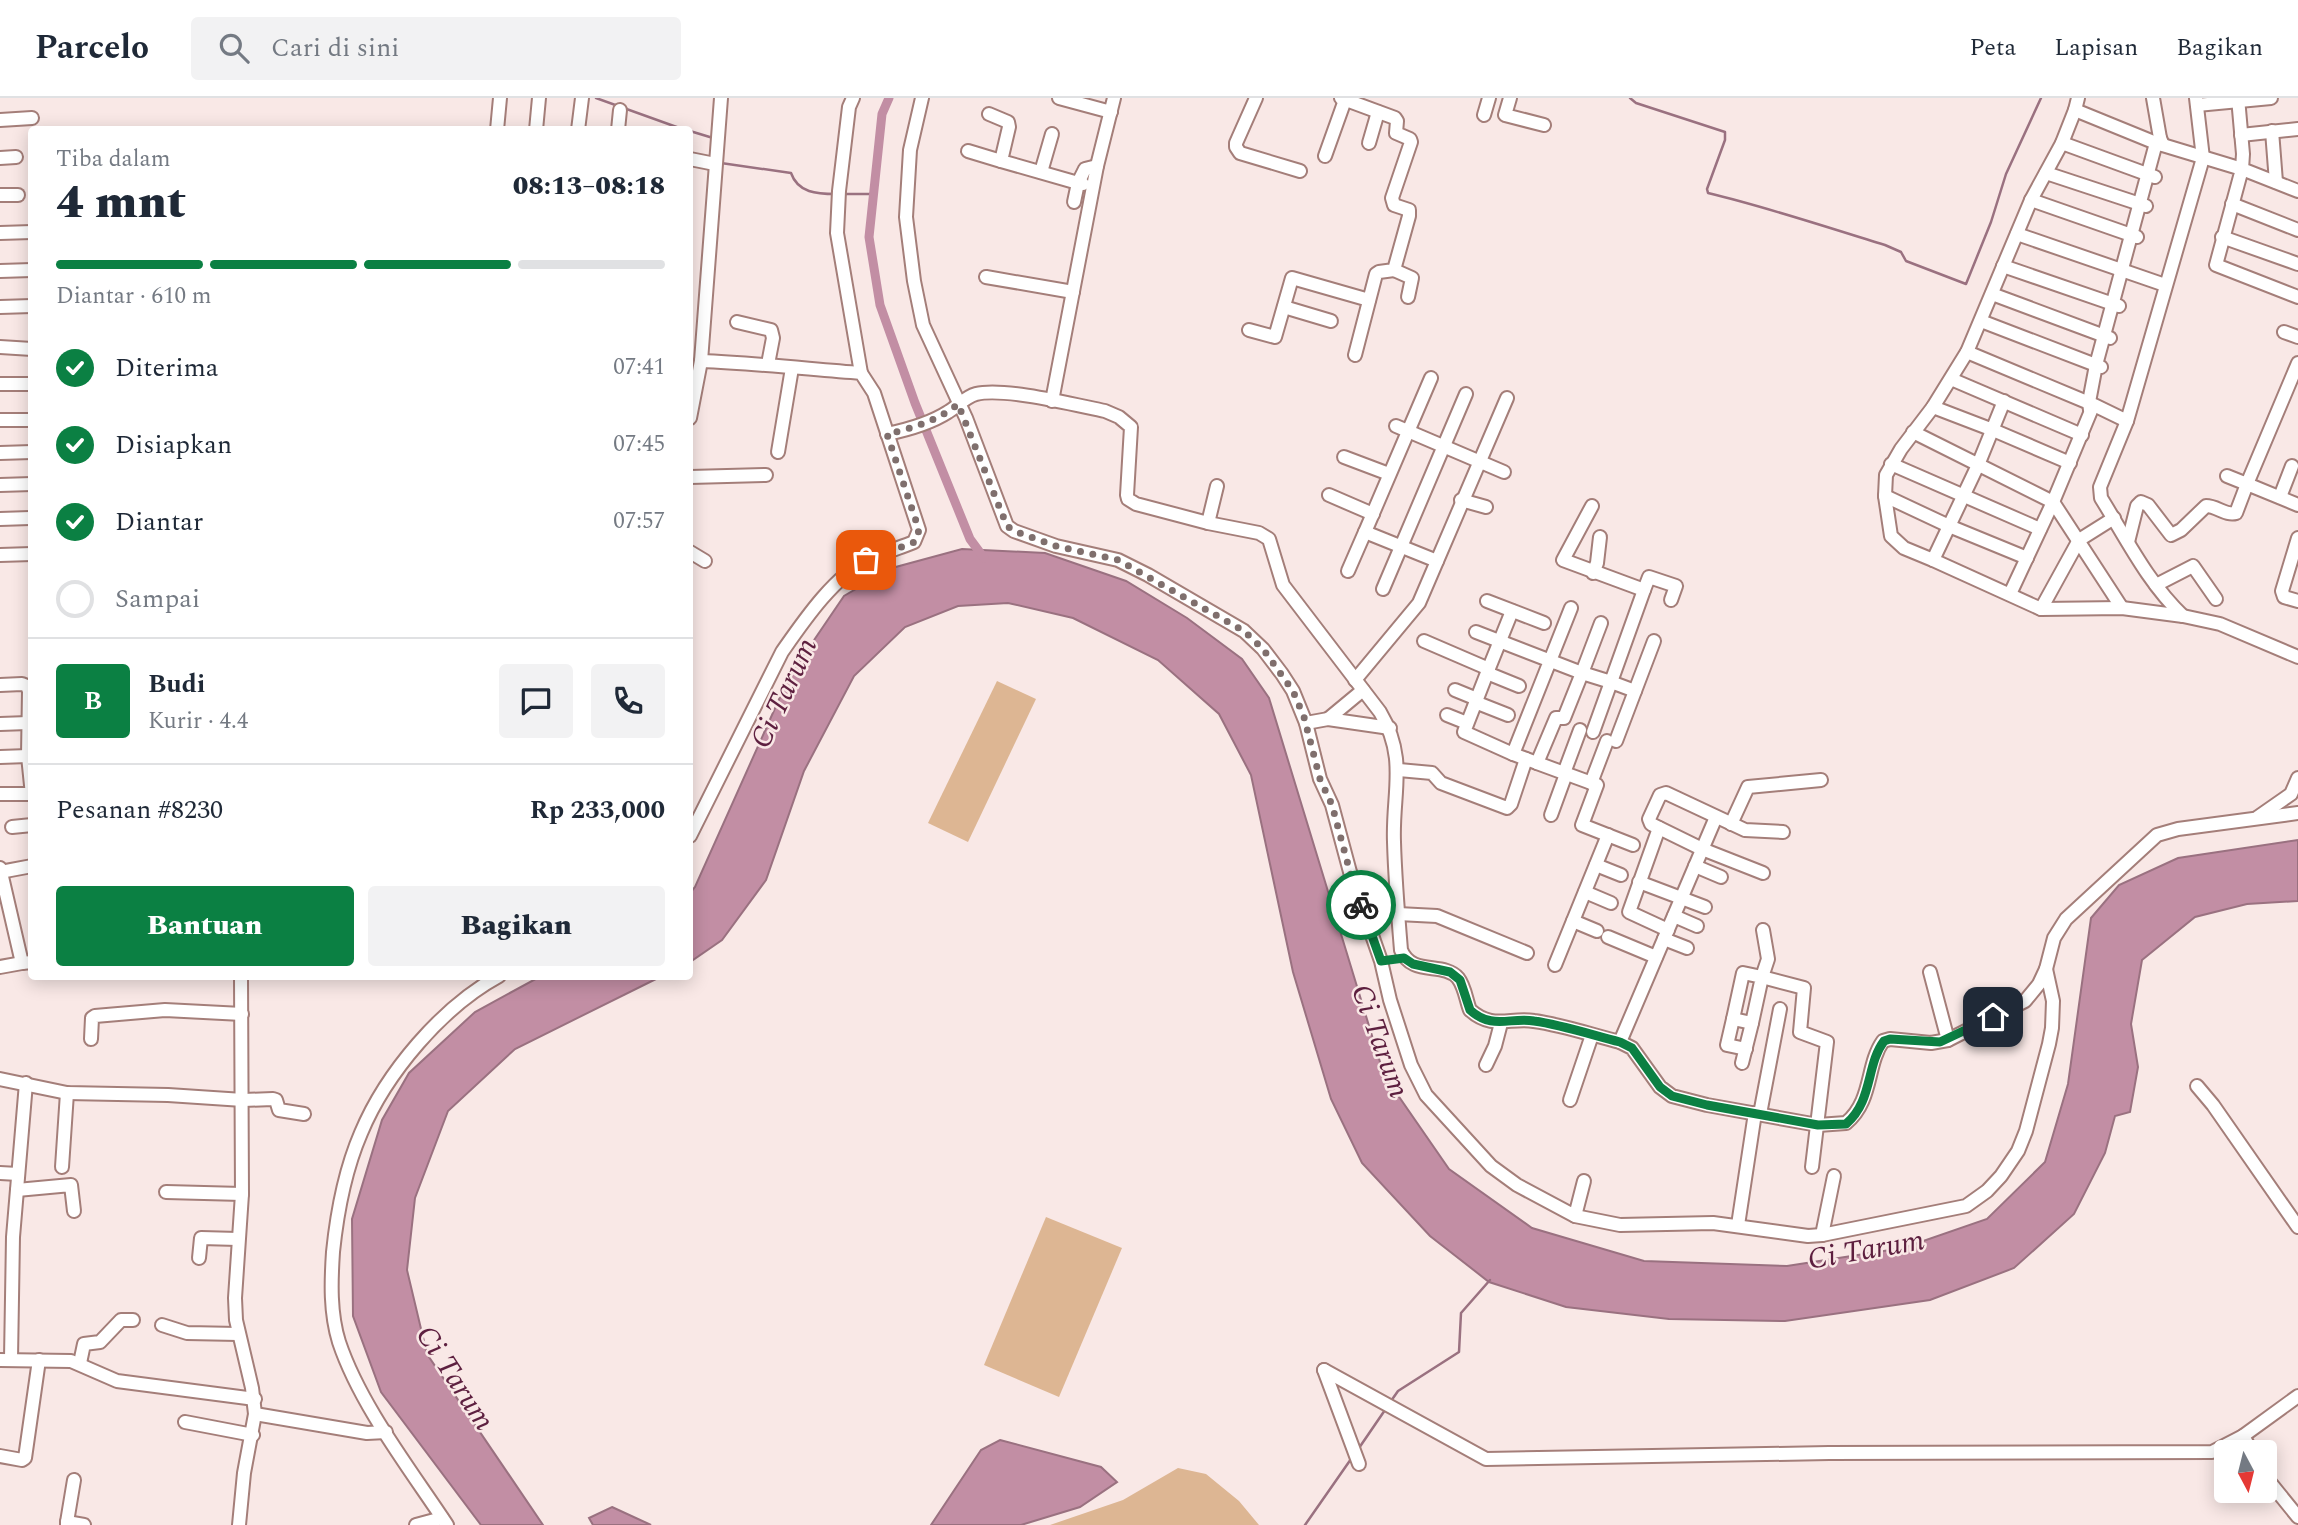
<!DOCTYPE html>
<html lang="id">
<head>
<meta charset="utf-8">
<style>
  body { margin:0; font-family:Spectral,serif; background:#f2f2f3; color:#1f2937; height:100vh; display:flex; flex-direction:column; font-size:26px; white-space:nowrap }
  * { box-sizing:border-box; margin:0 }
  p { font-size:23px; color:#747a83 }
  .icon { flex:none; width:38px; height:38px; fill:none; stroke:currentColor; stroke-width:2; stroke-linecap:round; stroke-linejoin:round }
  .map { position:relative; flex:1; overflow:hidden }
  .panel { position:absolute; left:28px; top:28px; width:665px; height:854px; display:flex; flex-direction:column; background:#fff; border-radius:7px; box-shadow:0 4px 18px #0003 }
  .panel>* { flex:none }
  .needle { width:46px; rotate:173deg }
  .fabs { position:absolute; left:2214px; top:1342px; display:grid; gap:14px }
  .fabs a { display:grid; place-items:center; width:63px; height:63px; border-radius:7px; background:#fff; box-shadow:0 4px 18px #0003; font-size:35px }
  .pin { position:absolute; display:grid; place-items:center; width:60px; height:60px; color:#fff; margin:-30px; border-radius:14px; box-shadow:0 4px 10px #0006 }
  .courier { position:absolute; display:grid; place-items:center; width:70px; height:70px; margin:-35px; border:5px solid #0b8043; border-radius:50%; background:#fff; color:#222; box-shadow:0 2px 9px #0007 }
  .summary em { font-style:normal; font-weight:800 }
  .summary div { display:flex; flex-direction:column-reverse }
  .summary { display:flex; align-items:center; justify-content:space-between; height:119px; padding:0 28px }
  h1 { font-size:46px; font-weight:800; line-height:52px }
  .bar { display:grid; grid-template-columns:repeat(4,1fr); gap:10px 7px; align-content:center; height:84px; padding:0 28px }
  .bar i { height:9px; border-radius:5px; background:#e0e1e3 }
  .bar .current { background:#0b8043 }
  .bar p { grid-column:span 4 }
  .line { display:flex; align-items:center; gap:18px; padding:0 28px; border-top:2px solid #e0e1e3 }
  .line div { flex:1 }
  .round { display:grid; place-items:center; flex:none; width:74px; height:74px; border-radius:7px; background:#f2f2f3 }
  ol { padding:0 28px; list-style:none }
  li { display:flex; align-items:center; gap:21px; height:77px }
  li p { margin-inline-start:auto }
  li .icon { padding:7px; border-radius:50%; background:#0b8043; color:#fff; stroke-width:4 }
  li:last-child { color:#747a83 }
  li i { width:38px; height:38px; border:4px solid #e0e1e3; border-radius:50% }
  .action { display:flex; gap:14px; margin-top:auto; padding:14px 28px }
  .action a { flex:1; height:80px; border-radius:7px; background:#0b8043; color:#fff; font-size:28px; font-weight:800; line-height:80px; text-align:center }
  .action a+a { background:#f2f2f3; color:#1f2937 }
  header { display:flex; align-items:center; gap:42px; box-sizing:border-box; height:98px; padding:0 35px; background:#fff; border-bottom:2px solid #e0e1e3 }
  header strong { font-size:33px }
  nav { display:flex; gap:38px; margin-inline-start:auto; font-size:24px }
  .search { width:490px; height:63px; background:#f2f2f3; display:flex; align-items:center; gap:18px; box-sizing:border-box; padding:0 24px; border-radius:7px; color:#747a83; font-size:26px }
  .map>svg:first-child { display:block }
</style>
</head>
<body>
<header>
<strong>Parcelo</strong>
<div class="search"><svg class="icon" aria-label="search" viewBox="0 0 24 24"><circle cx="10" cy="10" r="6"/><path d="M15 15l6 6"/></svg>Cari di sini</div>
<nav><a>Peta</a><a>Lapisan</a><a>Bagikan</a></nav>
</header>
<div class="map">
<svg width="2298" height="1427" viewBox="0 0 2298 1427">
  <rect width="100%" height="100%" fill="#f9e8e6"/>
  <g fill="#ddb693">
    <polygon points="997,583 1036,601 968,744 928,725"/>
    <polygon points="1046,1119 1122,1150 1059,1299 984,1267"/>
    <polygon points="1178,1370 1206,1376 1239,1403 1259,1427 1050,1427 1123,1402"/>
  </g>
  <g fill="#c28ea4" stroke="#9a7180" stroke-width="2">
    <polygon points="962,451 1045,455 1126,483 1187,520 1242,561 1269,600 1384,977 1449,1071 1532,1130 1644,1163 1787,1168 1903,1150 1987,1121 2045,1064 2068,986 2091,820 2119,787 2178,760 2298,742 2298,803 2247,806 2195,819 2142,862 2131,926 2138,969 2130,1014 2115,1018 2105,1055 2074,1116 2014,1170 1930,1202 1785,1223 1669,1221 1566,1209 1489,1184 1430,1138 1362,1065 1331,1001 1293,874 1251,677 1219,616 1158,562 1073,520 1008,505 958,508 905,529 854,578 804,673 766,782 722,842 690,864 690,795 695,789 789,579 844,498 892,470"/>
    <polygon points="541,878 660,879 515,951 448,1013 415,1100 407,1172 427,1256 543,1427 481,1427 381,1294 353,1218 352,1121 382,1022 409,975 475,914"/>
    <polygon points="1000,1342 1101,1369 1117,1384 1080,1409 1021,1427 931,1427 981,1352"/>
    <polygon points="612,1409 651,1427 593,1427 589,1420"/>
  </g>
  <g fill="none" stroke-linecap="round" stroke-linejoin="round">
    <g stroke="#9a7180" stroke-width="2.5">
      <polyline points="596,0 685,32"/>
      <path d="M1630 0 1636 5 1725 34V42L1707 91 1708 95C1767 109 1826 129 1885 147L1901 154 1906 163 1966 186 1991 124 2006 76 2041 0"/>
      <polyline points="690,33 713,40"/>
      <path d="M721 65 791 75C798 95 817 96 836 96"/>
      <polyline points="843,96 873,96"/>
      <polyline points="1391,1303 1398,1293 1459,1254 1461,1215 1490,1182"/>
      <polyline points="1359,1350 1385,1312"/>
      <polyline points="1305,1427 1351,1361"/>
    </g>
    <polyline stroke="#c28ea4" stroke-width="9" points="889,0 882,16 869,139 880,207 915,305 970,441 984,460"/>
    <g stroke="#a47e79" stroke-width="16">
      <g id="minor">
        <polyline points="853,0 849,9 839,93 837,135 861,275"/>
        <polyline points="922,0 910,52 906,119 914,183 923,227 966,320 1007,428 1014,433 1056,448 1118,462 1148,477 1244,533 1263,551 1282,576 1293,593 1306,625 1320,681 1332,707 1350,774 1381,863 1390,902 1411,967 1426,997 1491,1068 1517,1087 1575,1118 1620,1127 1713,1125 1808,1138 1822,1137 1966,1108 1987,1093 2001,1078 2018,1053 2026,1033 2049,946 2052,930 2053,903 2046,871"/>
        <polyline points="1059,0 1111,14"/>
        <polyline points="1256,0 1236,45 1236,49 1240,55 1300,73"/>
        <polyline points="1341,0 1395,20 1397,23 1396,35 1410,41 1411,44 1392,100 1394,107 1409,112 1409,118 1394,172 1379,174 1376,176 1355,257"/>
        <polyline points="1510,0 1505,17 1544,27"/>
        <polyline points="2078,0 2075,12 2156,45 2242,71 2216,167 2298,199"/>
        <polyline points="2153,0 2160,40 2163,47"/>
        <polyline points="2238,0 2243,56 2242,71 2298,93"/>
        <polyline points="2197,7 2271,0"/>
        <polyline points="989,16 1008,24 1009,29 1001,63 1078,85 1085,71 1097,68"/>
        <polyline points="1484,17 1489,0"/>
        <polyline points="0,22 32,20"/>
        <polyline points="497,32 500,0"/>
        <polyline points="536,32 539,0"/>
        <polyline points="578,32 582,0"/>
        <polyline points="618,32 620,12"/>
        <polyline points="2272,33 2276,84"/>
        <polyline points="2241,37 2298,31"/>
        <polyline points="1369,45 1378,14"/>
        <polyline points="2062,45 2155,79"/>
        <polyline points="968,53 1001,63"/>
        <polyline points="1325,58 1345,2"/>
        <polyline points="0,60 16,59"/>
        <polyline points="690,61 715,66"/>
        <polyline points="1041,74 1052,36"/>
        <polyline points="2046,75 2146,108"/>
        <polyline points="0,97 18,97"/>
        <polyline points="2031,102 2137,139"/>
        <polyline points="1074,104 1078,85 1083,86"/>
        <polyline points="2232,106 2298,132"/>
        <polyline points="0,135 32,134"/>
        <polyline points="2017,136 2165,187"/>
        <polyline points="2222,139 2298,166"/>
        <polyline points="2003,168 2119,208"/>
        <polyline points="1394,172 1412,180 1408,199"/>
        <polyline points="0,173 32,172"/>
        <polyline points="986,179 1073,194"/>
        <polyline points="1992,196 2110,240"/>
        <polyline points="0,209 32,208"/>
        <polyline points="1284,209 1331,223"/>
        <polyline points="1981,223 2101,269"/>
        <polyline points="737,224 771,232 773,240 768,266"/>
        <polyline points="1249,232 1275,239 1292,180 1369,202"/>
        <polyline points="2284,234 2298,239"/>
        <polyline points="0,249 32,251"/>
        <polyline points="1967,254 2094,307 2127,323"/>
        <polyline points="1951,281 2082,337"/>
        <polyline points="0,286 32,286"/>
        <polyline points="1052,303 1097,68 1114,0"/>
        <polyline points="2004,303 1978,367 1933,462 2041,511 2122,510 2183,518 2220,526 2298,559"/>
        <polyline points="1933,309 1993,332 2070,365"/>
        <polyline points="2090,312 2089,304 2096,267 2156,45 2160,40"/>
        <polyline points="690,320 701,263 721,0"/>
        <polyline points="0,322 32,322"/>
        <polyline points="1396,328 1504,374"/>
        <polyline points="1913,334 2053,404 2122,510"/>
        <path d="M887 336C906 332 931 325 948 314 958 308 965 299 976 296 1004 289 1075 307 1105 313L1119 319 1131 329 1127 397 1128 401 1136 406 1208 425 1259 435 1269 441 1283 487 1380 614C1408 661 1392 695 1394 744 1395 780 1398 816 1401 852 1412 879 1443 863 1458 880 1465 889 1466 902 1470 912 1492 932 1510 919 1534 923 1563 927 1592 937 1620 944L1632 950 1660 989 1672 998 1707 1007 1818 1027 1846 1025C1873 1003 1866 967 1883 943L1890 941 1931 945 1948 942 2025 903 2039 886 2046 871 2054 840 2066 821 2157 737 2178 731 2298 715"/>
        <polyline points="778,354 792,270"/>
        <polyline points="0,355 32,354"/>
        <polyline points="1344,359 1389,376"/>
        <polyline points="1891,366 2040,431"/>
        <polyline points="2227,378 2247,386 2298,265"/>
        <polyline points="690,379 766,377"/>
        <polyline points="0,387 32,386"/>
        <polyline points="1329,397 1373,416"/>
        <polyline points="1885,398 1949,428 2027,460"/>
        <polyline points="2280,399 2292,368"/>
        <polyline points="1461,402 1486,409"/>
        <polyline points="1592,408 1563,462 1644,492 1611,584 1582,575 1601,525"/>
        <polyline points="0,421 30,420"/>
        <polyline points="1208,425 1217,388"/>
        <polyline points="1365,434 1431,280"/>
        <polyline points="2298,440 2282,493 2284,499 2298,503"/>
        <path d="M2128 444 2137 408 2141 404 2148 407 2171 437 2181 432 2206 408C2217 408 2226 418 2236 415L2247 386 2298 407"/>
        <polyline points="690,454 705,463"/>
        <polyline points="0,457 32,456"/>
        <polyline points="1933,462 1904,450 1891,438 1885,398 1886,377 1901,351 1933,309 1967,254 2031,102 2062,45 2075,12"/>
        <polyline points="1348,473 1365,434 1437,463"/>
        <polyline points="1593,475 1597,465 1600,439"/>
        <polyline points="2156,487 2193,468 2216,501"/>
        <polyline points="1383,491 1466,296"/>
        <polyline points="1644,492 1649,479 1676,488 1671,502"/>
        <polyline points="2010,496 2053,404 2093,308"/>
        <polyline points="1487,503 1544,525"/>
        <polyline points="2041,511 2079,442 2114,420"/>
        <polyline points="1512,513 1487,575 1519,588"/>
        <path d="M2183 518C2148 485 2126 440 2101 400L2100 389 2127 323 2203 60 2196 0"/>
        <polyline points="1476,534 1582,575 1564,620 1556,620 1537,665 1513,656 1571,510"/>
        <polyline points="1424,543 1489,571"/>
        <polyline points="1487,575 1464,634 1513,656"/>
        <polyline points="1355,582 1419,505 1507,300"/>
        <polyline points="0,587 22,586 27,588 29,593 28,658 32,697"/>
        <polyline points="1455,592 1477,601"/>
        <polyline points="1475,604 1508,617"/>
        <polyline points="1447,617 1467,625"/>
        <polyline points="1328,621 1363,592"/>
        <polyline points="1306,625 1328,621 1390,630"/>
        <polyline points="0,626 28,625"/>
        <polyline points="1593,634 1611,584 1635,593"/>
        <polyline points="1616,643 1654,543"/>
        <polyline points="0,659 28,658"/>
        <polyline points="1537,665 1597,687 1582,727 1633,747"/>
        <polyline points="1399,672 1432,675 1441,685 1507,710 1511,706 1526,661"/>
        <polyline points="1564,675 1580,632"/>
        <polyline points="1591,685 1607,643"/>
        <polyline points="0,696 31,696"/>
        <polyline points="1551,717 1566,676"/>
        <polyline points="2258,719 2291,696 2298,680"/>
        <polyline points="1731,726 1748,689 1821,682"/>
        <polyline points="12,729 32,727"/>
        <polyline points="1659,730 1629,814 1668,832"/>
        <path d="M690 738 782 554C803 524 834 478 868 462 883 455 899 450 914 444L919 432 874 295 861 275C808 271 755 265 701 263"/>
        <polyline points="1596,767 1621,777"/>
        <polyline points="1695,768 1721,779"/>
        <polyline points="0,770 22,865 32,864"/>
        <polyline points="0,774 32,768"/>
        <polyline points="1763,775 1702,751 1651,726 1649,721 1660,697 1666,695 1745,732 1783,734"/>
        <polyline points="1639,784 1705,809"/>
        <polyline points="1585,794 1611,805"/>
        <polyline points="1398,816 1437,818 1527,855"/>
        <polyline points="1674,818 1697,828"/>
        <polyline points="1573,823 1597,833"/>
        <polyline points="1763,832 1768,861 1762,879 1804,890 1800,934 1827,944 1812,1069"/>
        <polyline points="1608,839 1656,859"/>
        <polyline points="1664,841 1687,850"/>
        <polyline points="1555,867 1608,737"/>
        <polyline points="0,869 22,865"/>
        <polyline points="1930,874 1948,942"/>
        <polygon points="1743,875 1762,879 1752,925 1733,921"/>
        <polyline points="1733,921 1727,947 1746,951"/>
        <polyline points="91,941 92,920 95,918 165,912 242,916"/>
        <polyline points="1620,944 1716,719"/>
        <polyline points="1742,965 1752,925"/>
        <polyline points="1486,967 1495,948 1501,925"/>
        <polyline points="0,981 67,995 168,997 243,1002 273,1001 276,1002 279,1012 304,1016"/>
        <polyline points="2197,988 2213,1007 2298,1129"/>
        <polyline points="1570,1002 1592,937"/>
        <polyline points="1760,1016 1780,911"/>
        <polyline points="62,1069 67,995"/>
        <polyline points="0,1075 18,1076"/>
        <polyline points="17,1092 71,1087 74,1113"/>
        <polyline points="166,1094 242,1096"/>
        <polyline points="1575,1118 1584,1083"/>
        <polyline points="1738,1127 1755,1015"/>
        <polyline points="1822,1137 1834,1078"/>
        <polyline points="199,1160 201,1140 238,1141"/>
        <polyline points="162,1227 187,1235 238,1236"/>
        <polyline points="11,1261 13,1139 26,985"/>
        <polyline points="0,1262 71,1263 117,1283 255,1301"/>
        <polyline points="80,1265 84,1246 100,1244 121,1222 133,1222"/>
        <polyline points="1324,1272 1486,1361 1829,1355 2212,1354 2243,1338 2298,1298"/>
        <polyline points="1324,1272 1359,1366"/>
        <polyline points="255,1316 367,1335 386,1334"/>
        <polyline points="185,1324 253,1337"/>
        <polyline points="2243,1338 2252,1354"/>
        <polyline points="0,1358 22,1362 25,1360 39,1262"/>
        <polyline points="2264,1377 2298,1419"/>
        <polyline points="67,1424 74,1382"/>
        <polyline points="67,1427 67,1424 84,1427"/>
        <polyline points="239,1427 244,1375 255,1316 252,1290 236,1222 235,1200 242,1096 241,878"/>
        <polyline points="416,1427 442,1420"/>
        <path d="M447 1427C410 1371 360 1307 339 1244 330 1215 331 1184 333 1154 337 1115 345 1072 361 1035 386 975 442 909 499 878"/>
      </g>
    </g>
    <use href="#minor" stroke="#fff" stroke-width="12"/>
  </g>
  <g fill="none" stroke-linecap="round" stroke-linejoin="round">
    <path stroke="#7f6f6d" stroke-width="7" stroke-dasharray="0 12.6" d="M866 462 915 444 919 432 887 336C911 331 939 322 958 306L1007 428 1014 433 1056 448 1118 462 1244 533 1263 551 1293 593 1304 619 1320 681 1332 707 1350 774 1361 807"/>
    <path stroke="#0b8043" stroke-width="9" d="M1361 807 1381 863 1404 860 1413 866 1450 874 1460 882 1470 912C1492 932 1510 919 1534 923 1563 927 1592 937 1620 944L1632 950 1660 989 1672 998 1707 1007 1818 1027 1846 1026C1873 1003 1866 967 1884 943L1890 941 1940 944 1993 919"/>
  </g>
  <g text-anchor="middle" dominant-baseline="central" stroke-width="5" stroke-linejoin="round" paint-order="stroke">
    <g font-size="30" font-style="italic" fill="#5d1f3f" stroke="#f9e8e6">
      <text transform="translate(784 595) rotate(-65)">Ci Tarum</text>
      <text transform="translate(1380 943) rotate(70)">Ci Tarum</text>
      <text transform="translate(1866 1152) rotate(-10)">Ci Tarum</text>
      <text transform="translate(455 1280) rotate(57)">Ci Tarum</text>
    </g>
  </g>
</svg>
<div class="fabs">
<a><svg class="needle" viewBox="-14 -14 28 28"><path d="M0-13l5 13h-10z" fill="#e53935"/><path d="M0 13l5-13h-10z" fill="#747a83"/></svg></a>
</div>
<div class="pin" style="left:866px;top:462px;background:#ea580c"><svg class="icon" aria-label="bag" viewBox="0 0 24 24"><path d="M5 8h14l-1 12H6zM9 8a3 3 0 0 1 6 0"/></svg></div>
<div class="pin" style="left:1993px;top:919px;background:#1f2937"><svg class="icon" aria-label="home" viewBox="0 0 24 24"><path d="M3 11l9-7 9 7M6 9v11h12V9"/></svg></div>
<div class="courier" style="left:1361px;top:807px"><svg class="icon" aria-label="bike" viewBox="0 0 24 24"><circle cx="6" cy="16" r="4"/><circle cx="18" cy="16" r="4"/><path d="M6 16l4-8h5l3 8M10 8l3 8H6M13 5h3"/></svg></div>
<section class="panel">
<div class="summary"><div><h1>4 mnt</h1><p>Tiba dalam</p></div><em>08:13–08:18</em></div>
<div class="bar"><i class="current"></i><i class="current"></i><i class="current"></i><i></i><p>Diantar · 610 m</p></div>
<ol>
<li><svg class="icon" aria-label="check" viewBox="0 0 24 24"><path d="M5 12l5 5 9-10"/></svg>Diterima<p>07:41</p></li>
<li><svg class="icon" aria-label="check" viewBox="0 0 24 24"><path d="M5 12l5 5 9-10"/></svg>Disiapkan<p>07:45</p></li>
<li><svg class="icon" aria-label="check" viewBox="0 0 24 24"><path d="M5 12l5 5 9-10"/></svg>Diantar<p>07:57</p></li>
<li><i></i>Sampai</li>
</ol>
<div class="line" style="height:126px"><b class="round" style="background:#0b8043;color:#fff">B</b><div><b>Budi</b><p>Kurir · 4.4</p></div><a class="round"><svg class="icon" aria-label="chat" viewBox="0 0 24 24"><path d="M4 5h16v11H9l-5 4z"/></svg></a><a class="round"><svg class="icon" aria-label="phone" viewBox="0 0 24 24"><path d="M5 4h4l2 5-3 2q2 4 5 5l2-3 5 2v4C11 20 4 13 5 4z"/></svg></a></div>
<div class="line" style="height:91px"><div>Pesanan #8230</div><b>Rp 233,000</b></div>
<div class="action"><a>Bantuan</a><a>Bagikan</a></div>
</section>
</div>
</body>
</html>
